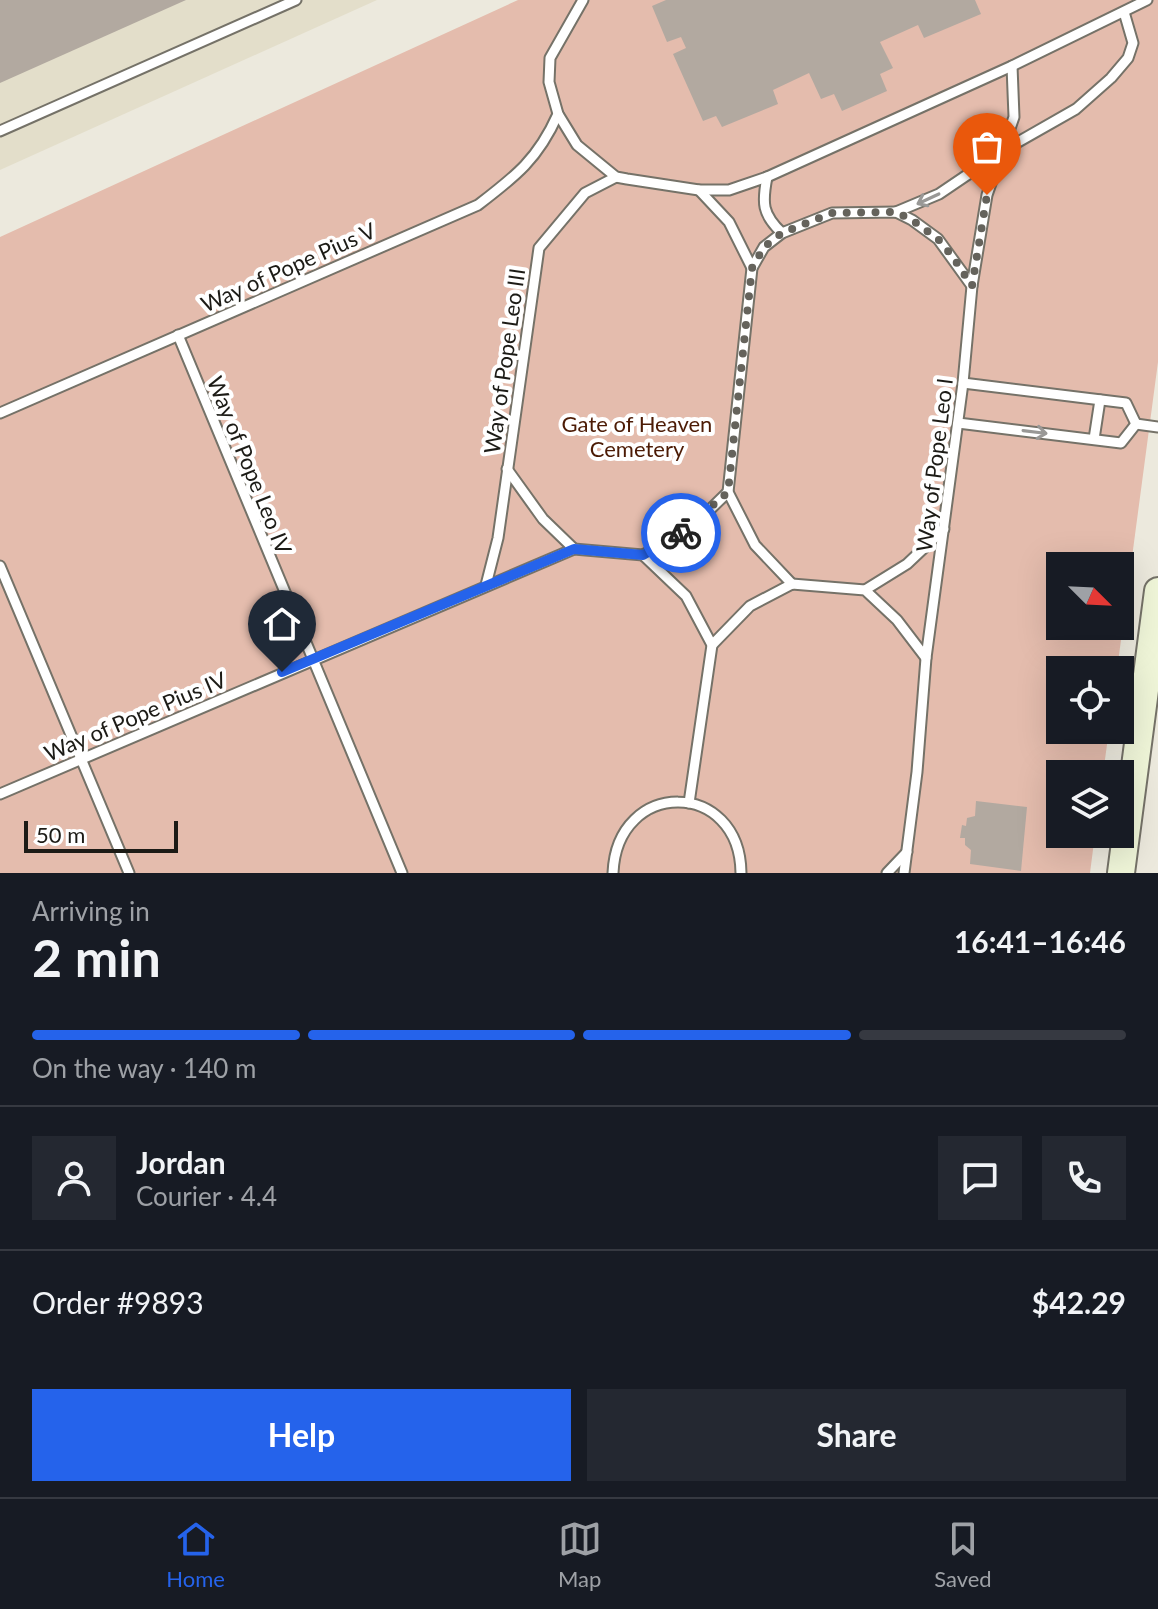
<!DOCTYPE html>
<html lang="en">
<head>
<meta charset="utf-8">
<style>
  body { margin:0; font-family:Lato,sans-serif; background:#242831; color:#f1f3f6; height:100vh; display:flex; flex-direction:column; font-size:30px; white-space:nowrap }
  * { box-sizing:border-box; margin:0 }
  p { font-size:26px; color:#9ea1a6 }
  .icon { flex:none; width:44px; height:44px; fill:none; stroke:currentColor; stroke-width:2; stroke-linecap:round; stroke-linejoin:round }
  .map { position:relative; height:873px; overflow:hidden }
  .details { display:flex; flex-direction:column; background:#171b24; flex:1 }
  .details>* { flex:none }
  .needle { width:52px; rotate:114deg }
  .tools { position:absolute; left:1046px; top:552px; display:grid; gap:16px }
  .tools a { display:grid; place-items:center; width:88px; height:88px; border-radius:0px; background:#171b24; box-shadow:0 8px 32px #0002; font-size:40px }
  .scale { position:absolute; left:24px; bottom:20px; width:154px; box-sizing:border-box; padding-left:8px; border:4px solid #1c1b16; border-top:0; font-size:22px; line-height:28px; white-space:nowrap; color:#1c1b16; -webkit-text-stroke:6px #fff; paint-order:stroke }
  .pin { position:absolute; display:grid; place-items:center; width:68px; height:68px; color:#fff; margin:-82px -34px; border-radius:50% 50% 50% 0; rotate:-45deg; box-shadow:0 0 8px #0007 }
  .pin .icon { rotate:45deg }
  .courier { position:absolute; display:grid; place-items:center; width:80px; height:80px; margin:-40px; border:6px solid #2563eb; border-radius:50%; background:#fff; color:#222; box-shadow:0 2px 10px #0007 }
  .head em { font-style:normal; font-weight:700 }
  .head div { display:flex; flex-direction:column-reverse }
  .head { display:flex; align-items:center; justify-content:space-between; height:136px; padding:0 32px }
  h1 { font-size:52px; font-weight:700; line-height:60px }
  .bar { display:grid; grid-template-columns:repeat(4,1fr); gap:12px 8px; align-content:center; height:96px; padding:0 32px }
  .bar i { height:10px; border-radius:6px; background:#363941 }
  .bar .active { background:#2563eb }
  .bar p { grid-column:span 4 }
  .line { display:flex; align-items:center; gap:20px; padding:0 32px; border-top:2px solid #363941 }
  .line div { flex:1 }
  .round { display:grid; place-items:center; flex:none; width:84px; height:84px; border-radius:0px; background:#242831 }
  .button { display:flex; gap:16px; margin-top:auto; padding:16px 32px }
  .button a { flex:1; height:92px; border-radius:0px; background:#2563eb; color:#fff; font-size:32px; font-weight:700; line-height:92px; text-align:center }
  .button a+a { background:#242831; color:#f1f3f6 }
  .tab-bar { display:flex; justify-content:space-around; align-items:center; height:112px; border-top:2px solid #363941; background:#171b24; font-size:22px; color:#9ea1a6 }
  .tab-bar a { display:grid; justify-items:center; gap:4px }
  .tab-bar .active { color:#2563eb }
  .map>svg:first-child { display:block }
</style>
</head>
<body>
<div class="map">
<svg width="1158" height="873" viewBox="0 0 1158 873">
  <rect width="100%" height="100%" fill="#ece9dd"/>
  <polygon fill="#e3deca" points="0,0 377,0 0,170"/>
  <path fill="#e4bcad" fill-rule="evenodd" d="M518 0H1158V362L1117 670H1060V730H1109L1103 774H1060V834H1095L1090 873H0V237ZM1060 566H1120V626H1060Z"/>
  <g fill="#b2a9a0">
    <polygon points="0,0 186,0 0,83"/>
    <polygon points="666,0 975,0 981,14 924,38 918,25 880,42 893,68 880,74 887,91 842,111 834,94 821,99 809,73 773,90 778,104 722,127 716,116 703,121 673,54 686,48 681,37 667,42 652,6"/>
    <polygon points="976,801 1027,807 1021,871 970,864 971,850 965,845 965,838 960,838 962,825 966,826 967,818 975,816"/>
  </g>
  <g fill="none" stroke-linecap="round" stroke-linejoin="round">
    <g stroke="#757268" stroke-width="13">
      <g id="service">
        <polyline points="583,0 550,58 549,82 558,114 577,145 616,177 627,179 699,190 729,190 767,177 1012,66 1147,0"/>
        <polyline points="0,131 296,0"/>
        <path d="M767 177C762 203 762 214 782 233"/>
        <polyline points="699,190 729,222 752,268"/>
        <polyline points="896,212 939,194 1004,150 1076,109 1111,78 1128,58 1133,43 1124,12"/>
        <polyline points="178,335 402,873"/>
        <polyline points="963,383 1126,403 1136,424"/>
        <path d="M0 413 478 205C516 176 538 159 558 114"/>
        <polyline points="958,423 1121,443 1136,424"/>
        <polyline points="1136,424 1158,427"/>
        <polyline points="1094,439 1100,400"/>
        <polyline points="507,469 543,519 574,549"/>
        <polyline points="643,555 686,596 712,645 689,803"/>
        <polyline points="0,566 129,873"/>
        <polyline points="792,584 755,545 728,492 752,268 764,247 782,233 832,213 896,212 912,220 938,239 972,286"/>
        <polyline points="792,584 865,590 897,620 926,658"/>
        <polyline points="486,585 498,538 539,248 585,193 616,177"/>
        <polyline points="865,590 907,564 944,529"/>
        <polyline points="712,645 750,606 792,584"/>
        <polyline points="0,794 574,549 643,555 690,529 728,492"/>
        <path d="M613 873C617 778 740 779 741 873"/>
        <polyline points="887,873 907,852"/>
        <polyline points="904,873 917,772 926,658 963,383 972,286 987,195 1014,117 1012,66"/>
      </g>
    </g>
    <g stroke="#757268" stroke-width="30">
      <polyline id="secondary" points="1121,873 1158,591"/>
    </g>
    <use href="#service" stroke="#fff" stroke-width="9"/>
    <use href="#secondary" stroke="#eff5d8" stroke-width="26"/>
  </g>
  <defs><path id="oneway-shaft" d="M-6 0H5M1.5-3L5.5 0L1.5 3" fill="none" stroke-width="1.6" stroke-linecap="round" stroke-linejoin="round" transform="scale(2)"/></defs>
  <g stroke="#999896">
    <use href="#oneway-shaft" transform="translate(928 199) rotate(155)"/>
    <use href="#oneway-shaft" transform="translate(1035 432) rotate(7)"/>
  </g>
  <g fill="none" stroke-linecap="round" stroke-linejoin="round">
    <polyline stroke="#65635c" stroke-width="8" stroke-dasharray="0 14.4" points="681,533 728,492 752,268 764,247 782,233 832,213 896,212 912,220 938,239 953,257 972,286 987,195"/>
    <polyline stroke="#2563eb" stroke-width="10" points="282,672 574,549 643,555 681,533"/>
  </g>
  <g text-anchor="middle" dominant-baseline="central" stroke-width="8" stroke-linejoin="round" paint-order="stroke">
    <g font-size="22" fill="#1c1b16" stroke="#fff">
      <text transform="translate(288 267) rotate(-24)">Way of Pope Pius V</text>
      <text transform="translate(504 361) rotate(-82)">Way of Pope Leo III</text>
      <text transform="translate(250 465) rotate(68)">Way of Pope Leo IV</text>
      <text transform="translate(934 465) rotate(-83)">Way of Pope Leo I</text>
      <text transform="translate(135 716) rotate(-23)">Way of Pope Pius IV</text>
    </g>
    <g font-size="22" fill="#4c1b05" stroke="#fff">
      <text x="637" y="423">Gate of Heaven<tspan x="637" dy="25">Cemetery</tspan></text>
    </g>
  </g>
</svg>
<div class="tools">
<a><svg class="needle" viewBox="-14 -14 28 28"><path d="M0-13l5 13h-10z" fill="#e53935"/><path d="M0 13l5-13h-10z" fill="#9ea1a6"/></svg></a>
<a><svg class="icon" aria-label="locate" viewBox="0 0 24 24"><circle cx="12" cy="12" r="6"/><path d="M12 2v4M12 18v4M2 12h4M18 12h4"/></svg></a>
<a><svg class="icon" aria-label="layers" viewBox="0 0 24 24"><path d="M12 4l9 5-9 5-9-5zM3 14l9 5 9-5"/></svg></a>
</div>
<div class="scale">50 m</div>
<div class="pin" style="left:987px;top:195px;background:#ea580c"><svg class="icon" aria-label="bag" viewBox="0 0 24 24"><path d="M5 8h14l-1 12H6zM9 8a3 3 0 0 1 6 0"/></svg></div>
<div class="pin" style="left:282px;top:672px;background:#1f2937"><svg class="icon" aria-label="home" viewBox="0 0 24 24"><path d="M3 11l9-7 9 7M6 9v11h12V9"/></svg></div>
<div class="courier" style="left:681px;top:533px"><svg class="icon" aria-label="bike" viewBox="0 0 24 24"><circle cx="6" cy="16" r="4"/><circle cx="18" cy="16" r="4"/><path d="M6 16l4-8h5l3 8M10 8l3 8H6M13 5h3"/></svg></div>
</div>
<section class="details">
<div class="head"><div><h1>2 min</h1><p>Arriving in</p></div><em>16:41–16:46</em></div>
<div class="bar"><i class="active"></i><i class="active"></i><i class="active"></i><i></i><p>On the way · 140 m</p></div>
<div class="line" style="height:144px"><a class="round"><svg class="icon" aria-label="person" viewBox="0 0 24 24"><circle cx="12" cy="8" r="4"/><path d="M4 21q1-7 8-7t8 7"/></svg></a><div><b>Jordan</b><p>Courier · 4.4</p></div><a class="round"><svg class="icon" aria-label="chat" viewBox="0 0 24 24"><path d="M4 5h16v11H9l-5 4z"/></svg></a><a class="round"><svg class="icon" aria-label="phone" viewBox="0 0 24 24"><path d="M5 4h4l2 5-3 2q2 4 5 5l2-3 5 2v4C11 20 4 13 5 4z"/></svg></a></div>
<div class="line" style="height:104px"><div>Order #9893</div><b>$42.29</b></div>
<div class="button"><a>Help</a><a>Share</a></div>
</section>
<nav class="tab-bar">
<a class="active"><svg class="icon" aria-label="home" viewBox="0 0 24 24"><path d="M3 11l9-7 9 7M6 9v11h12V9"/></svg>Home</a>
<a><svg class="icon" aria-label="map" viewBox="0 0 24 24"><path d="M3 6l6-2 6 2 6-2v14l-6 2-6-2-6 2zM9 4v14M15 6v14"/></svg>Map</a>
<a><svg class="icon" aria-label="saved" viewBox="0 0 24 24"><path d="M7 4h10v16l-5-4-5 4z"/></svg>Saved</a>
</nav>
</body>
</html>
